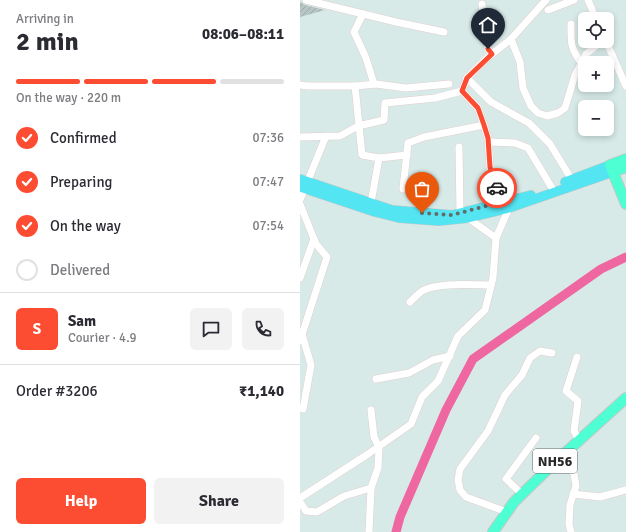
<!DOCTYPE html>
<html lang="en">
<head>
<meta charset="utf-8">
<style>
  body { margin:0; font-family:Signika,sans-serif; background:#f2f2f3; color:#2b2b33; height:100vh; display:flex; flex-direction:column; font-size:15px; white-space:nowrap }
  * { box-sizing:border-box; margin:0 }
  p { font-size:13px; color:#7c7c81 }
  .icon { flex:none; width:22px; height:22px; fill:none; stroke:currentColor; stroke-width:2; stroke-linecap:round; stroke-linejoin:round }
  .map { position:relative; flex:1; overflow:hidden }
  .panel { display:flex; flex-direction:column; background:#fff; width:300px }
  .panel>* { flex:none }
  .controls { position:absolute; left:278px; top:12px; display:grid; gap:8px }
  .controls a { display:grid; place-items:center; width:36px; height:36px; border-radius:6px; background:#fff; box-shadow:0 2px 6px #0003; font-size:20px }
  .pin { position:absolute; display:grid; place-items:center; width:34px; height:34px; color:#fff; margin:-41px -17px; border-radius:50% 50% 50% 0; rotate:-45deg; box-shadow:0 0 4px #0007 }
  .pin .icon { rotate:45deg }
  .courier { position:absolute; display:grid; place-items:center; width:40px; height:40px; margin:-20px; border:3px solid #fc4c32; border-radius:50%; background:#fff; color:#222; box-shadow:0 1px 5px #0007 }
  .head em { font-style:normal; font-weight:700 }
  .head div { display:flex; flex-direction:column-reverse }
  .head { display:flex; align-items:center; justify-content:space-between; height:68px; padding:0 16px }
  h1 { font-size:26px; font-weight:700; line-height:30px }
  .bar { display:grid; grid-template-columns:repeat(4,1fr); gap:6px 4px; align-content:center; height:48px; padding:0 16px }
  .bar i { height:5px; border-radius:3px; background:#e1e1e2 }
  .bar .selected { background:#fc4c32 }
  .bar p { grid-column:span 4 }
  .line { display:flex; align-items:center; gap:10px; padding:0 16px; border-top:1px solid #e1e1e2 }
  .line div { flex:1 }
  .round { display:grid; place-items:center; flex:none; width:42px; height:42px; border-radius:6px; background:#f2f2f3 }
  ol { padding:0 16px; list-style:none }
  li { display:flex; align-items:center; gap:12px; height:44px }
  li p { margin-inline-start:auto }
  li .icon { padding:4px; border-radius:50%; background:#fc4c32; color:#fff; stroke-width:4 }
  li:last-child { color:#7c7c81 }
  li i { width:22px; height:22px; border:2px solid #e1e1e2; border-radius:50% }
  .button { display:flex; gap:8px; margin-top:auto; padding:8px 16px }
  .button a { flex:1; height:46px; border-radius:6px; background:#fc4c32; color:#fff; font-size:16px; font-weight:700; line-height:46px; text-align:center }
  .button a+a { background:#f2f2f3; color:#2b2b33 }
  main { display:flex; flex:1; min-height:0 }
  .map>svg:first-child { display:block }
</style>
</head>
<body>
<main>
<section class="panel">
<div class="head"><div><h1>2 min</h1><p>Arriving in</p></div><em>08:06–08:11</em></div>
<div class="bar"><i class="selected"></i><i class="selected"></i><i class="selected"></i><i></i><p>On the way · 220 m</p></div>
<ol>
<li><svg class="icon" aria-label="check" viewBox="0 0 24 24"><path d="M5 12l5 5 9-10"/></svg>Confirmed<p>07:36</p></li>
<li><svg class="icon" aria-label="check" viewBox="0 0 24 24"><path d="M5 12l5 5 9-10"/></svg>Preparing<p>07:47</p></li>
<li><svg class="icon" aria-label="check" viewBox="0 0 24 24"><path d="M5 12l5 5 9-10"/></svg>On the way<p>07:54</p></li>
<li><i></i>Delivered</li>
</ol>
<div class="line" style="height:72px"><b class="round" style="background:#fc4c32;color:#fff">S</b><div><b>Sam</b><p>Courier · 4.9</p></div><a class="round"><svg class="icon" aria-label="chat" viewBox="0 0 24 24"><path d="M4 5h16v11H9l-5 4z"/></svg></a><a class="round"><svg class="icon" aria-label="phone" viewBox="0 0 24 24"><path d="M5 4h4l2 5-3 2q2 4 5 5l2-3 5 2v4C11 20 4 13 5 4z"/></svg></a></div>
<div class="line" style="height:52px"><div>Order #3206</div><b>₹1,140</b></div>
<div class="button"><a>Help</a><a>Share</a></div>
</section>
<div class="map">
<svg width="326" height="532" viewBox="0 0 326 532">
  <defs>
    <pattern id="building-hatch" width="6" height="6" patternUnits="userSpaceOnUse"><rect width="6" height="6" fill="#b7c5c4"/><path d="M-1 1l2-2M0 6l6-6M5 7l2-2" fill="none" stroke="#9da9a8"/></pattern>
  </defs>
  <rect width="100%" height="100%" fill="#d7eae8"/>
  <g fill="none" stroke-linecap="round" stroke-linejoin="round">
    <polyline stroke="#ef67a0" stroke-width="9" points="96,532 100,517 146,410 173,359 301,269 326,257"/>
  </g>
  <polygon fill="url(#building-hatch)" points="0,2 5,5 25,10 0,17"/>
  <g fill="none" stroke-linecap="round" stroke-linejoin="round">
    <g stroke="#e1cfcd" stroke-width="8">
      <g id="minor">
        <polyline points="6,0 96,22 144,32"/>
        <polyline points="288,0 296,19"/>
        <polyline points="182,4 188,49 192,54"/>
        <polyline points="248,10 274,0"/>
        <polyline points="63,14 54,32 66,58 74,84"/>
        <path d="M271 24C271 43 270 47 281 63"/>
        <polyline points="211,39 220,62 223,88 231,106 238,113 247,116 258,113 265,108 275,75 286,54 302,41"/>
        <polyline points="306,41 326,86"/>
        <polyline points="167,78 191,102 229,123 250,144 272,180"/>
        <polyline points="0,85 8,86 55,86 76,84 106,88 149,84"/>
        <polyline points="55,86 62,155 79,158 107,155"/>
        <polyline points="162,91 167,78 187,58 211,39 246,0"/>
        <polyline points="162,91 178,108 188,138 190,167 201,202"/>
        <polyline points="0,137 40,136 58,126 84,120 85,103 135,98 162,91"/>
        <polyline points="189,142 215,143 228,148 252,188"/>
        <polyline points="159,147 160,213"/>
        <polyline points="103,189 108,143 124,137 184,125"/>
        <polyline points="0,200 26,136"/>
        <polyline points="71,203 79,158"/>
        <polyline points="0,204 16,244 27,257 0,341"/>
        <polyline points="168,218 196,238 209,208"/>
        <polyline points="0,278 14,239"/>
        <path d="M110 302C114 298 118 294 122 291 137 282 174 285 191 285"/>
        <polyline points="2,334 11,365 3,409"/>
        <polyline points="277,357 266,391 278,401 274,431 279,440"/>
        <polyline points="76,379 109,373 133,360 150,356"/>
        <polyline points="263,455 274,474 276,486 270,505 269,524 271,532"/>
        <polyline points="222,494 206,479 236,438"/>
        <polyline points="273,494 300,497 326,490"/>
        <polyline points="0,498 68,454 111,424 122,397 138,381 158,336 185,310 193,278 196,238"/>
        <polyline points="0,502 6,511 17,512 44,496 71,488"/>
        <polyline points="207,512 166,497 160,490 158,480 160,469 188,431 205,395 222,375 230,358 240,351 252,353"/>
        <polyline points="69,532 71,488 78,468 79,447 74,437 71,410"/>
      </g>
    </g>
    <g stroke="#c7c7c7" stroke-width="10">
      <g id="major">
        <polyline points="0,179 92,210 152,215 231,195"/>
        <polyline points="265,182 310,165"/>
        <polyline points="0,187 75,212 99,218 139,221 168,218 209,208 313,172"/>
      </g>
    </g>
    <g stroke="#c7c7c7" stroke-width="12">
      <g id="highway">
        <polyline points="326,159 310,165 326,204"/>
        <polyline points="313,172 326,167"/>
        <polyline points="193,532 214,502 253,464 326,398"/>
      </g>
    </g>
    <use href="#minor" stroke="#fff" stroke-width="7"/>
    <use href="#major" stroke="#54e5f2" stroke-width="9"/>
    <use href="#highway" stroke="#4dffd2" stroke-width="10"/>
  </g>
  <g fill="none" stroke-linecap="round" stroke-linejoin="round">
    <polyline stroke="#656b6b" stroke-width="4" stroke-dasharray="0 7.2" points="122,213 152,215 201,202 197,188"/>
    <polyline stroke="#fc4c32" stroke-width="5" points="188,49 192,54 167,78 162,91 178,108 184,125 188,138 190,167 197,188"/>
  </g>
  <g text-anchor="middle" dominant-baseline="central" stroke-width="3" stroke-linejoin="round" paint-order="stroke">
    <rect fill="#fff" stroke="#686868" stroke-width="1" x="233" y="449" width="44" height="24" rx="3"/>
    <g font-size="14" font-weight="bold" fill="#272727">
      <text x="255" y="461">NH56</text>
    </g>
  </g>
</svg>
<div class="controls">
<a><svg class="icon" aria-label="locate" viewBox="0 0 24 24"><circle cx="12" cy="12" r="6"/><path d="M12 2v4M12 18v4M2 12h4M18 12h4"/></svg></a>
<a>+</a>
<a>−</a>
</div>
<div class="pin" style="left:122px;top:213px;background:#ea580c"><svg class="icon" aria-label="bag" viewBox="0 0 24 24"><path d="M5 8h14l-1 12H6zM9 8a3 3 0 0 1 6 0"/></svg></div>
<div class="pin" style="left:188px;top:49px;background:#1f2937"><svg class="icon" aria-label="home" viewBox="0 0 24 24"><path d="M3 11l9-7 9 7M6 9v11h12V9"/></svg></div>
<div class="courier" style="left:197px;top:188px"><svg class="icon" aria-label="car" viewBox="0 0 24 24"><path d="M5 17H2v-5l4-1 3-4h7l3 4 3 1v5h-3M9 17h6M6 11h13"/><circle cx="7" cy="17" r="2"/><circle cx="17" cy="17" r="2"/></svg></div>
</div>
</main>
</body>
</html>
